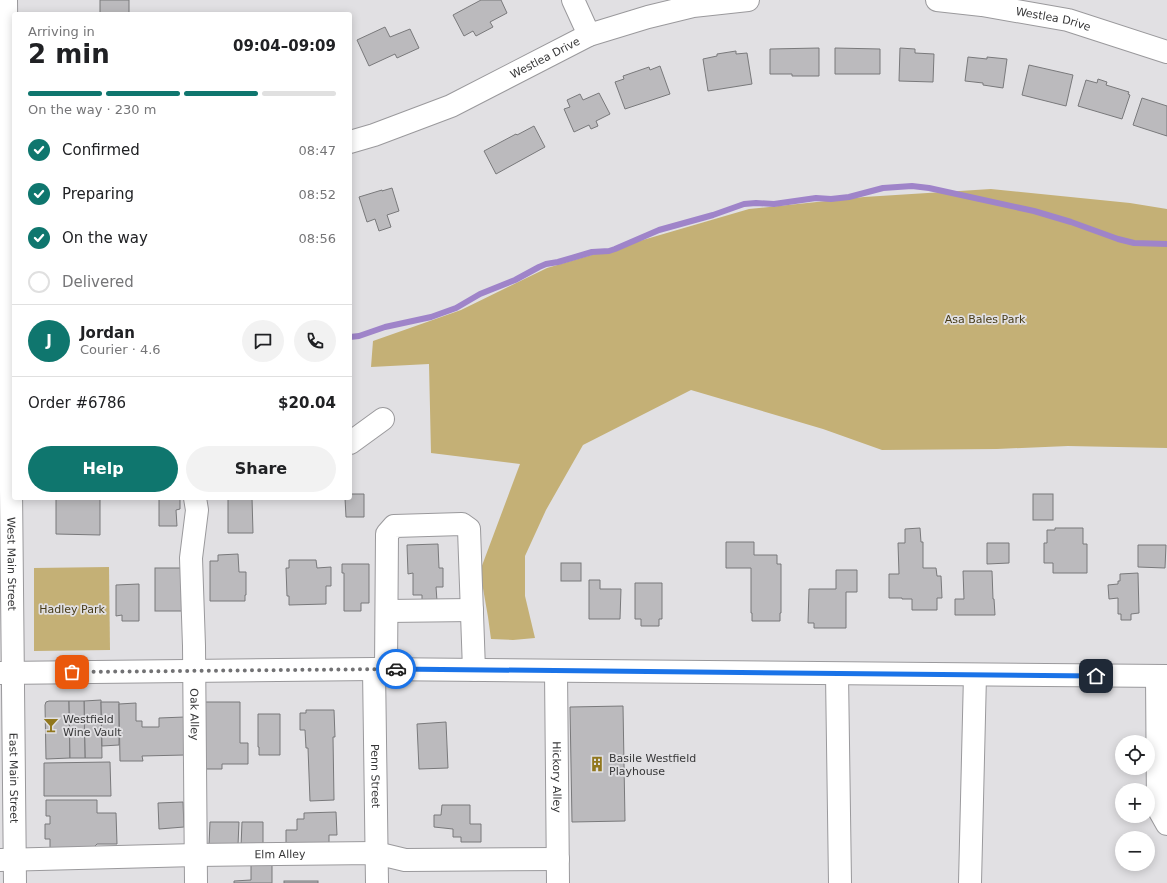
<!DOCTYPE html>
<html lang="en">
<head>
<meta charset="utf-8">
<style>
  body { margin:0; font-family:"DejaVu Sans",sans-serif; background:#f2f2f2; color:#202124; height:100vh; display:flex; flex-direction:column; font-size:15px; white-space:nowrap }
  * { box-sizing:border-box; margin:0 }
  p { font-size:13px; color:#757577 }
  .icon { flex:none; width:22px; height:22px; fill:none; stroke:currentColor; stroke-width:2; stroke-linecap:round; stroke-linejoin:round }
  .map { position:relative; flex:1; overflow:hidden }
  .sheet { position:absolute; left:12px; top:12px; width:340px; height:488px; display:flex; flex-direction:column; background:#fff; border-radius:4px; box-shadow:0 2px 10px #0003 }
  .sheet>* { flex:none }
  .buttons { position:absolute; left:1115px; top:735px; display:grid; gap:8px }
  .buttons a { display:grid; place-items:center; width:40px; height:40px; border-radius:50%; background:#fff; box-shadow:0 2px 10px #0003; font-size:20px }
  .pin { position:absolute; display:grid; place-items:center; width:34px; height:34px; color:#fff; margin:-17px; border-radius:8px; box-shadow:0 2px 6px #0006 }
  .courier { position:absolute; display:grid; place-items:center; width:40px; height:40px; margin:-20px; border:3px solid #1a73e8; border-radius:50%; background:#fff; color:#222; box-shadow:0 1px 5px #0007 }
  .head em { font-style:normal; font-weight:700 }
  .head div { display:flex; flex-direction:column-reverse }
  .head { display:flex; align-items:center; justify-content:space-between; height:68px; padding:0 16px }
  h1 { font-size:26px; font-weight:700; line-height:30px }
  .bar { display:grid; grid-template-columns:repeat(4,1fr); gap:6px 4px; align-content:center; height:48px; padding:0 16px }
  .bar i { height:5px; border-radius:3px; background:#e0e0e0 }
  .bar .selected { background:#0f766e }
  .bar p { grid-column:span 4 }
  .line { display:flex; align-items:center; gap:10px; padding:0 16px; border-top:1px solid #e0e0e0 }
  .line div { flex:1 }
  .round { display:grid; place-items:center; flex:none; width:42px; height:42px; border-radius:21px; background:#f2f2f2 }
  ol { padding:0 16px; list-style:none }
  li { display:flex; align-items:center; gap:12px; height:44px }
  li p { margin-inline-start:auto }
  li .icon { padding:4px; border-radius:50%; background:#0f766e; color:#fff; stroke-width:4 }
  li:last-child { color:#757577 }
  li i { width:22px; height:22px; border:2px solid #e0e0e0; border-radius:50% }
  .cta { display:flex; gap:8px; margin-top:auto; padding:8px 16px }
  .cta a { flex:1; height:46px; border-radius:24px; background:#0f766e; color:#fff; font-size:16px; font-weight:700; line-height:46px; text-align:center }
  .cta a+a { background:#f2f2f2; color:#202124 }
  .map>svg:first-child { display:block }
</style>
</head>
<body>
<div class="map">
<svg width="1167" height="883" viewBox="0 0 1167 883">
  <rect width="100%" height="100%" fill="#e1e0e3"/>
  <g fill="#c4b076">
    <polygon points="991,189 1130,203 1167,209 1167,448 1068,446 997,449 882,450 823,429 691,390 583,445 546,510 525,556 525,596 535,638 513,640 491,639 488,617 480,571 520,464 431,453 429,364 371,367 373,341 461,310 547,268 749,209 864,197"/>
    <polygon points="109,567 110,650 34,651 34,568"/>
  </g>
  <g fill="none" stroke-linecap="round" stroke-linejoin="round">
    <polyline stroke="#9f84c9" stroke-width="6" points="350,337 359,336 385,327 431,317 456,308 480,294 515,280 539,267 546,264 558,262 592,252 609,251 615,249 659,230 713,215 744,204 756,203 774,204 816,198 831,199 849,197 883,188 912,186 929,188 1034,211 1071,222 1118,239 1134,243 1167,244"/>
  </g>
  <g fill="#bbbabd" stroke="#79797b">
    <rect x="100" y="0" width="29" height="14"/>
    <polygon points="481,0 501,0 507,13 490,22 493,27 476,36 473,31 464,36 453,15"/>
    <polygon points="385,27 390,37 410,29 419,48 397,58 395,54 369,66 357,40"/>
    <polygon points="819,48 819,76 792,76 792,74 770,74 770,49"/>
    <polygon points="835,48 880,49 880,74 835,74"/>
    <polygon points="900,48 915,49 915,53 934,54 933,82 899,81"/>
    <polygon points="736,51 736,54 747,53 752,84 708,91 703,59 717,56 717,54"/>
    <polygon points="968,57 987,59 987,57 1007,59 1003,88 983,85 983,83 965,81"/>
    <polygon points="1029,65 1073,75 1066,106 1022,95"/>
    <polygon points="660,66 670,94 625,109 615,82 624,79 623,76 649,67 650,70"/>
    <polygon points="1098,79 1107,82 1106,85 1129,92 1128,94 1130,95 1122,119 1078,106 1086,80 1097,83"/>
    <polygon points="599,93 610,114 596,121 598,126 591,129 589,125 574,132 564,109 570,107 567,100 580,94 583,100"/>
    <polygon points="1142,98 1167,106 1167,136 1133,125"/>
    <polygon points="534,126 545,147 496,174 484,151 516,134 517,135"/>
    <polygon points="392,188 399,211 387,215 391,227 379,231 375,219 367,222 359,197 382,190 382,191"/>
    <polygon points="350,494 364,494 364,517 346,517 345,498 350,498"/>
    <rect x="1033" y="494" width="20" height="26"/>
    <polygon points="56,498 100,498 100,535 56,534"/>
    <polygon points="159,498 180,498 180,509 176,510 177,526 159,526"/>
    <polygon points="228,498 252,498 253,533 228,533"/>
    <polygon points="920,528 921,542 923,542 923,568 936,568 937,576 941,576 942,598 937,598 937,610 912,610 912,599 902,599 902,598 889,598 889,574 899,574 898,543 905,543 905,529"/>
    <polygon points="1055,528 1083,528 1083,544 1087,544 1087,573 1053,573 1053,563 1044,563 1044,543 1047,543 1047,530 1055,530"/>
    <polygon points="726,542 754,542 754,555 777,555 777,564 781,564 781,613 780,613 780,621 752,621 752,613 751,613 751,568 726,568"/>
    <polygon points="987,543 1009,543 1009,563 987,564"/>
    <polygon points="438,544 439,568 443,568 443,587 436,587 437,601 422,601 422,595 413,595 413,573 408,574 407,545"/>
    <polygon points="1138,545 1166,545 1165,568 1138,567"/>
    <polygon points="238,554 239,572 246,572 246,595 245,595 245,601 210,601 210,561 218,561 218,555"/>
    <polygon points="289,560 316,560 317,568 331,567 331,586 326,586 326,604 289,605 289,596 287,596 286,568 289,568"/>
    <rect x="561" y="563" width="20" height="18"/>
    <polygon points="342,564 369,564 369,603 361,603 361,611 344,611 344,573 342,573"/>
    <rect x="155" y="568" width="32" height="43"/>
    <polygon points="836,570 857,570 857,592 846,592 846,628 814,628 814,623 808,623 809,589 836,589"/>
    <polygon points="963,571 992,571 993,599 994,599 995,615 955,615 955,599 964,599"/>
    <polygon points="1138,573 1139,613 1131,614 1131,620 1121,620 1121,614 1118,614 1118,598 1109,599 1108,585 1118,584 1118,581 1120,581 1120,574"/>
    <polygon points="589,580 600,580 600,589 621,589 620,619 589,619"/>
    <polygon points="635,583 662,583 662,619 659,619 659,626 641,626 641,619 635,619"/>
    <polygon points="139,584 139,621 122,621 122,615 116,616 116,585"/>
    <polygon points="101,700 102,758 85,758 84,701"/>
    <polygon points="49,701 69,701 70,758 46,759 45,705 46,702"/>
    <polygon points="69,701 84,701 85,758 70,758"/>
    <polygon points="101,702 119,702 119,745 102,746"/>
    <polygon points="202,702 240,702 240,743 248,743 248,764 222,764 222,769 201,769"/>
    <polygon points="136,703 136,721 142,721 142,727 159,727 159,718 185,717 185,755 142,756 143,761 120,761 119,704"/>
    <polygon points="623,706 625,821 572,822 570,707"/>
    <polygon points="306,710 334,710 335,737 333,737 334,800 310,801 308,748 306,748 305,730 300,730 300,713 306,713"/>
    <polygon points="258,714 280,714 280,755 259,755 259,747 258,747"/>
    <polygon points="446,722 448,768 419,769 417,724"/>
    <polygon points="110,762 111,796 44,796 44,763"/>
    <polygon points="46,800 97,800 97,813 116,813 117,844 97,844 89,852 50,849 50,839 45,839 45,824 50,824 50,816 46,816"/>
    <polygon points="183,802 184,827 159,829 158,803"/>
    <polygon points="442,805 470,805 470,824 481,824 481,842 461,842 461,837 453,837 453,829 434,827 434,815 441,815"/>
    <polygon points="336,812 337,835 329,835 329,846 286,846 286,830 297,830 297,819 304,819 304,813"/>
    <polygon points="210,822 239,822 238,845 209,845"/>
    <polygon points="242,822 263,822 263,847 241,847"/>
    <polygon points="251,862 272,862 272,883 234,883 234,881 251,880"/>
    <rect x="284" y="881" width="34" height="2"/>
  </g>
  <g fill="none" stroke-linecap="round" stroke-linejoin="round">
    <g stroke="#9a999c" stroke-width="24">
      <g id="minor">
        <polyline points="573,0 589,35"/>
        <path id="s1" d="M937 0 982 5 1068 20 1167 52"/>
        <path id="s2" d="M350 142 374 135 451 106 589 35 648 17 693 6 748 0"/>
        <polyline points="350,443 383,419"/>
        <path id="s3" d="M195 498 197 510 191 558 194 646 196 883"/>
        <polyline points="387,611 472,610"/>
        <path id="s4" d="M374 669 377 883"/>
        <polyline points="386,669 387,534 394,526 462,524 469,529 474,670"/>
        <path id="s5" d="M556 671 558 883"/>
        <polyline points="0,673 374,669 1167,676"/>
        <polyline points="837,674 840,883"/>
        <polyline points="1157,676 1158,808 1167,824"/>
        <path id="s6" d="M0 860 196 855 376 853 405 860 558 859"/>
        <polyline points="970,883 975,675"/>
      </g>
    </g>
    <g stroke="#9a999c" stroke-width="24">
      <g id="major">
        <path id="s7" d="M6 0 15 883"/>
      </g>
    </g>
    <use href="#minor" stroke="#fff" stroke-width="22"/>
    <use href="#major" stroke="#fff" stroke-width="22"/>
  </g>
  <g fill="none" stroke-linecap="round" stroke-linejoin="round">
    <polyline stroke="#727274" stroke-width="4" stroke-dasharray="0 7.2" points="72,672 396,669"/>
    <polyline stroke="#1a73e8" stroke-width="5" points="396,669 1096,676"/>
  </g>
  <defs>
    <g id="bar-bare" transform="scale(1.2)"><path d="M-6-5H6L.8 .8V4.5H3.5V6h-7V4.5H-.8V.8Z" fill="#91771d" stroke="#e1e0e3" stroke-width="2.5" paint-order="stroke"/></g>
    <g id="building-bare" transform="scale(1.2)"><path d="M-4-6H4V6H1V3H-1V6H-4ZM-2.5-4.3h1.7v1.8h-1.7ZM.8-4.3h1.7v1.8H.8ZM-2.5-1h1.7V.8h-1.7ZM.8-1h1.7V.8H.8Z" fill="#91771d" stroke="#e1e0e3" stroke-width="2.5" paint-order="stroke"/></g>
  </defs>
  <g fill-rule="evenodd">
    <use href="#bar-bare" x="51" y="725"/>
    <use href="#building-bare" x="597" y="764"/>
  </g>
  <g text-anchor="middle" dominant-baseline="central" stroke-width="3.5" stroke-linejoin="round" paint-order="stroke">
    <g font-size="11" fill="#373738" stroke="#e1e0e3">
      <text stroke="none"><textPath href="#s1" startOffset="118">Westlea Drive</textPath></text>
      <text stroke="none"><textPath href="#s2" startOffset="213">Westlea Drive</textPath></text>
      <text stroke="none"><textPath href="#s7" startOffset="564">West Main Street</textPath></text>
      <text stroke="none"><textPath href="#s3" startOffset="217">Oak Alley</textPath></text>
      <text stroke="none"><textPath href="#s4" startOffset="107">Penn Street</textPath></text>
      <text stroke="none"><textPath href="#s5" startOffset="106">Hickory Alley</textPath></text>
      <text stroke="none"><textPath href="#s7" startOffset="778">East Main Street</textPath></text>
      <text stroke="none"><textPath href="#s6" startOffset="280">Elm Alley</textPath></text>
    </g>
    <g font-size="11" fill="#473b18" stroke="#e1e0e3">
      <text x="985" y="319">Asa Bales Park</text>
      <text x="72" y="609">Hadley Park</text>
    </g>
    <g font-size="11" fill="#373738" stroke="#e1e0e3" text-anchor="start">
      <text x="63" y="719">Westfield<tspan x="63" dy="13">Wine Vault</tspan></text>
      <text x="609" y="758">Basile Westfield<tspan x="609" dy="13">Playhouse</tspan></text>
    </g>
  </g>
</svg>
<div class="buttons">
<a><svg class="icon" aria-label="locate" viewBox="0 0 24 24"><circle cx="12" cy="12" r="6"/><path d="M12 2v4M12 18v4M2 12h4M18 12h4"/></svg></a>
<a>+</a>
<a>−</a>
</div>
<div class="pin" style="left:72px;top:672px;background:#ea580c"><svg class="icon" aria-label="bag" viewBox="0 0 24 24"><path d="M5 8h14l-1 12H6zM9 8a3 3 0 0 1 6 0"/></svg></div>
<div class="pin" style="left:1096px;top:676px;background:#1f2937"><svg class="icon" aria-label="home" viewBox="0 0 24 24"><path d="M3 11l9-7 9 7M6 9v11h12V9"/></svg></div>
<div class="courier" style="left:396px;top:669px"><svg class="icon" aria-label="car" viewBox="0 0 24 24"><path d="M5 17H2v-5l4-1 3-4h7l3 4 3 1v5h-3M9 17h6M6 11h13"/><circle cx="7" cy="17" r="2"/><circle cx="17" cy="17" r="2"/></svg></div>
<section class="sheet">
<div class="head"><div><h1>2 min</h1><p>Arriving in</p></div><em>09:04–09:09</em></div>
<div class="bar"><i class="selected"></i><i class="selected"></i><i class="selected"></i><i></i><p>On the way · 230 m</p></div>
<ol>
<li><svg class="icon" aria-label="check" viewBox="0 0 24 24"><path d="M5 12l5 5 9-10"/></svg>Confirmed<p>08:47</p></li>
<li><svg class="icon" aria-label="check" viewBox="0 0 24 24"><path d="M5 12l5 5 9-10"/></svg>Preparing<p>08:52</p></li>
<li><svg class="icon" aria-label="check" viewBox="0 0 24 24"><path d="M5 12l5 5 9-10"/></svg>On the way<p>08:56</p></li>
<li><i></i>Delivered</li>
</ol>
<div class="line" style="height:72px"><b class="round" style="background:#0f766e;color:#fff">J</b><div><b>Jordan</b><p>Courier · 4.6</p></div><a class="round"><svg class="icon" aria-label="chat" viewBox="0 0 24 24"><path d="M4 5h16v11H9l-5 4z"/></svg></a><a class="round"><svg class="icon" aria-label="phone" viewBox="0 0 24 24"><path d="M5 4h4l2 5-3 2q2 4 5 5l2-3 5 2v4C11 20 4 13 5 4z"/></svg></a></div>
<div class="line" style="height:52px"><div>Order #6786</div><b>$20.04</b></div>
<div class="cta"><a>Help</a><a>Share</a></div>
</section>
</div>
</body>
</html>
